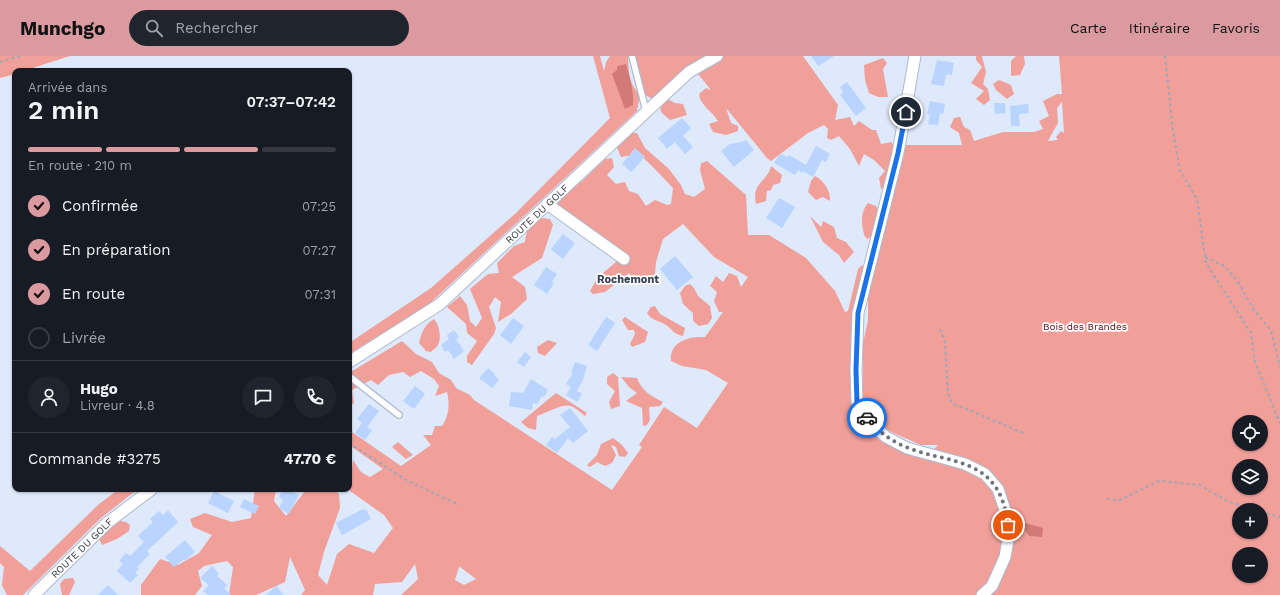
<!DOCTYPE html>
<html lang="fr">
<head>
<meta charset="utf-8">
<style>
  body { margin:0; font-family:"Work Sans",sans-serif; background:#20242c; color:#f1f3f6; height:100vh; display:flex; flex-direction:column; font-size:15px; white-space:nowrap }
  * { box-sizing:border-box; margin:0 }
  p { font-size:13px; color:#9ea1a6 }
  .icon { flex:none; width:22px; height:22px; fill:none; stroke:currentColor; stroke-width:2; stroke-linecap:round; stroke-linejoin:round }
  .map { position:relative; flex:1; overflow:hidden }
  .details { position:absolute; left:12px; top:12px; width:340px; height:424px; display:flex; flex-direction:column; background:#171b24; border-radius:8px; box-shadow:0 1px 3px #0004 }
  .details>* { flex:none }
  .fabs { position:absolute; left:1232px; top:359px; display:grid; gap:8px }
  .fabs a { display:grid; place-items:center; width:36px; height:36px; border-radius:50%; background:#171b24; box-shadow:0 1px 3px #0004; font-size:20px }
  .pin { position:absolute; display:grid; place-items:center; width:34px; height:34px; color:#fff; margin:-17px; border:2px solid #fff; border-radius:50%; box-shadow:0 1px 4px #0007 }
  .courier { position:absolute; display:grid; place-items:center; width:40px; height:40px; margin:-20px; border:3px solid #1a73e8; border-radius:50%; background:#fff; color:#222; box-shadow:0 1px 5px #0007 }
  .head em { font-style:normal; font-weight:600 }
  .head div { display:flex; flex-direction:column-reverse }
  .head { display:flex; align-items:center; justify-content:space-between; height:68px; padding:0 16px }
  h1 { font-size:26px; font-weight:600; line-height:30px }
  .bar { display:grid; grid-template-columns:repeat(4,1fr); gap:6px 4px; align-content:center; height:48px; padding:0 16px }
  .bar i { height:5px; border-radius:3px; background:#363941 }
  .bar .selected { background:#da9a9f }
  .bar p { grid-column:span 4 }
  .line { display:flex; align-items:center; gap:10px; padding:0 16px; border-top:1px solid #363941 }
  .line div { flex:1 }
  .round { display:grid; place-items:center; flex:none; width:42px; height:42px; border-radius:21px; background:#20242c }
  ol { padding:0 16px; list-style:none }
  li { display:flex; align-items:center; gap:12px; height:44px }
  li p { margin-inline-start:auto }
  li .icon { padding:4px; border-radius:50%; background:#da9a9f; color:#111; stroke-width:4 }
  li:last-child { color:#9ea1a6 }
  li i { width:22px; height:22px; border:2px solid #363941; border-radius:50% }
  header { display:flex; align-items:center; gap:24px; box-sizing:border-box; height:56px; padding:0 20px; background:#da9a9f; color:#111 }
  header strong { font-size:19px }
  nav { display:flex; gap:22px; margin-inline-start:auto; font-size:14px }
  .search { width:280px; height:36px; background:#20242c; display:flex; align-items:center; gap:10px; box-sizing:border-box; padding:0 14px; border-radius:22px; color:#9ea1a6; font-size:15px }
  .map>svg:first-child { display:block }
</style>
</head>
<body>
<header>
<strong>Munchgo</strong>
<div class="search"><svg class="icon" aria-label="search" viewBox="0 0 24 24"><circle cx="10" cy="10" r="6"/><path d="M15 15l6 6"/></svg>Rechercher</div>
<nav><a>Carte</a><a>Itinéraire</a><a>Favoris</a></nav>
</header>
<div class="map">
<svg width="1280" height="539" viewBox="0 0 1280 539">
  <rect width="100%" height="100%" fill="#dee9fb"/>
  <g fill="#f19f99" fill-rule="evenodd">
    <polygon points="0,0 70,0 23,15 15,15 15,18 0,22"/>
    <path d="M593 0H600L604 15 606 6 610 0H628C629 15 628 28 640 38L637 55 427 250 349 298V287L431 232 516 157 610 62Z"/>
    <path d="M635 0H803L838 49 835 64 850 61 854 70 859 65 872 74H876L881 88 892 86 895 97 887 130 881 133 879 122 885 115 874 104 864 98 859 110 850 93 839 80 831 84 827 82 828 73 824 69 808 77 771 105 767 102 726 52 731 67 738 70V75L726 79 713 76 709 68 718 65C712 55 700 49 699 38L706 32 711 34 694 13 656 40 651 42 645 39Z"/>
    <polygon points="976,0 982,0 986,16 983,28 988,33 990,44 984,49 976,43 984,35 971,27 982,11 976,4"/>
    <polygon points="1016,0 1024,0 1025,8 1020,19 1011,20 1011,5"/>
    <path d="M1059 0H1280V539H401L418 523 415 508 402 526 375 528 373 539H301L305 534 290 501 285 526 256 539H229L233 511 227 505 204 510 198 515 202 530 195 539H141V529L160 503 178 509 199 497 212 479 193 471 190 463 205 457 232 466 251 462 255 433H276L274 445 286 460 305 435V433H333L339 438 340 452 324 496 318 519 327 529 337 498 349 488 374 497 393 472 384 459 350 435C349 424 352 415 353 404L361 416 370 421 383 413 349 389V374L401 410 431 389 423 379H432L435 370H442C449 360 450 348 447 336L435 340 439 330 434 323 421 315 410 321 403 316 389 319 378 329 371 324 352 334 354 347 349 350V317L402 285 416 298 432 306 439 317 451 324 456 332 470 339 474 344 612 434 642 391 639 389 664 351 697 372 728 327 706 314 682 310 671 305C669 285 690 280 705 281L723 256H719L714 245 717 236 710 230 716 220 723 226 729 217 737 220 741 231 748 221 714 201 683 168 663 183 656 206 654 229 636 228 629 217 605 236 593 238 590 235 598 221 615 207 620 195 562 166C554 141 556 143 574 126H581L605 103 612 102 614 111 607 119 616 128 625 126 629 135 638 138 646 150 655 144 667 149 671 148 673 132 651 109 639 98 621 101 616 89 628 77H637L645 92 668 112 681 129 685 138 694 141 705 133 700 114 701 107 707 105 746 139 748 179H769L806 202 835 235 845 256 848 255 858 213 862 209 865 214 860 338 866 365 878 383 900 395 926 401 938 389H921L889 375 871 360 863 346V287L868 264V238L906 89H962L959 77 950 71 954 62 960 61 964 71 970 74 974 85 1003 76H1034L1043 73 1039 65 1049 60 1043 45 1057 38H1062ZM1062 46 1064 77 1061 75 1056 81 1058 84 1048 85 1058 67 1057 52ZM1239 366H1261V388H1239ZM1239 410H1261V432H1239ZM1239 454H1261V476H1239ZM1239 498H1261V520H1239ZM459 511H460L476 523 464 529 455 524Z"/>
    <polygon points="883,2 887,7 883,13 888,41 878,41 869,37 865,24 864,9"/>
    <polygon points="999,24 1011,29 1014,38 1007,43 996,34 993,28"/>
    <polygon points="666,42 675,47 683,48 687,59 670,64 661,56 660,49"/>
    <path d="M771 110 782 119 780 127 773 129 771 134 767 135 766 145 756 148C751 126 768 126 771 110Z"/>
    <path d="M815 120C824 125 831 135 830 145L823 141 816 144 808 136 811 125Z"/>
    <path d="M868 147 876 150 879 156 876 177 868 183 865 181C861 170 860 156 868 147Z"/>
    <polygon points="810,160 821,171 823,165 834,171 837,182 846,186 854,196 844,207 839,199 823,186"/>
    <path d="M541 162 550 163 553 169 542 202 512 221 525 231 527 243 511 258 498 266 501 246 495 241 489 251 496 272 494 278 472 309 467 306V300L477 285 467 277 466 268 447 251 460 240 467 249 470 265 476 271 482 262 470 233 488 218 499 217 497 207 514 190 525 186C527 173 528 168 541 162Z"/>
    <polygon points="690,228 694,232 698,240 710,250 712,262 708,268 699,270 693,265 693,257 683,248 680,237 685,230"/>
    <path d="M655 250 660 258 685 272 683 280C672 277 674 275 666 269 659 264 653 266 647 257L651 251Z"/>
    <polygon points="625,261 648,276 645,286 632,291 630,288 635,278 634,274 628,274 622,264"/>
    <path d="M434 263C439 268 442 282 438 289 437 291 433 294 431 296L426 295 419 287C422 276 424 269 434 263Z"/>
    <polygon points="548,284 557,287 545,300 538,297 537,291"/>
    <polygon points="613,317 618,321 620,350 611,353 609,346 615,335 607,328 607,321"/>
    <path d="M621 321 637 322C642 335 651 340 663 346L660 350 649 351 650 364 647 369 643 370 642 352 626 345 637 337 629 331Z"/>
    <path d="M556 337 587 357 585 360C581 357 576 352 571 350 563 347 546 357 537 360L536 374 528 372 521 366Z"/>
    <polygon points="613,382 622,389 628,397 625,401 619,400 616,391 611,389 616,399 612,407 605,410 597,406 590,411 587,409 597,399 601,388"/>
    <polygon points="398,386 413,399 406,403 392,391"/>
    <polygon points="119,433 138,433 102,461 23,539 7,539 2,529 4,511 0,507 0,490 30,515 99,448"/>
    <polygon points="120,465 126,466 130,469 129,475 117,483 102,489 99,483 106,471"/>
    <polygon points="73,522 75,526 69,539 62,539 60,528 64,523"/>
  </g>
  <g fill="#d27a76">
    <path d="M626 8C630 22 634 34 633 49L625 53 612 18 617 14V10Z"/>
    <polygon points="1011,463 1043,472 1042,481 1029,480 1025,474 1011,466"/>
  </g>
  <g fill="#b9d4ff">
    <polygon points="811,0 834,0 818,10"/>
    <polygon points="937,4 954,7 952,19 946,18 944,30 931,28"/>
    <polygon points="847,26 866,52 856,60 840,39 843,36 840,31"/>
    <polygon points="930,45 945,48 943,58 940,57 938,69 928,68 930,59 927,58"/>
    <polygon points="994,47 1005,47 1006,57 995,58"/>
    <polygon points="1028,48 1029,57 1019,58 1020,70 1011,70 1010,50"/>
    <polygon points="682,62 691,72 683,80 693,91 685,98 675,86 667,93 658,82"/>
    <polygon points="746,84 754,94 734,111 721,95 730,88 742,86"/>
    <polygon points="816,90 830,98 826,106 822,104 813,121 803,115 802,117 798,114 795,119 774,107 780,98 787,101 789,99 806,109"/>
    <polygon points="635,92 645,101 631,116 622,108"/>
    <polygon points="779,142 795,151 782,172 766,162"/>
    <polygon points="563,178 575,187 563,203 551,193"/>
    <polygon points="675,200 693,221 677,234 660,213"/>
    <polygon points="546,211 557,218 552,226 554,227 547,238 534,229"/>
    <polygon points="606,261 615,267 597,295 588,289"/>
    <polygon points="513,262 524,270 511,288 500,279"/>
    <polygon points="454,274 459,281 456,283 464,295 454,303 448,294 445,296 441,289 449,283 447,279"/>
    <polygon points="525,296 531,301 524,311 517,306"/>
    <polygon points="575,306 587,310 583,324 577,335 582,338 577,346 566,339 571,331 566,328 573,317 571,317"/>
    <polygon points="488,312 495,318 494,319 499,324 492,332 479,322"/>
    <polygon points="531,323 548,334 544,341 542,340 537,348 533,347 532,354 509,350 511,336 523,337"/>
    <polygon points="415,330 425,338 414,353 403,345"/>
    <polygon points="369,348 379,355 367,371 372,374 365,384 355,377 362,367 357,363"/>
    <polygon points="570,352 588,375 573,387 568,382 557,397 546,389 552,381 555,383 570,371 560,359"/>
    <polygon points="283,433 287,433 299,439 289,458 279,452 283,444 279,441"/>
    <polygon points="214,435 234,445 228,457 208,447"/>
    <polygon points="244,443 259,450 255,458 240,451"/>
    <polygon points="363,453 364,454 366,453 371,463 342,479 336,467"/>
    <polygon points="168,454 178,466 147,495 150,498 137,511 139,513 135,517 138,519 130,527 117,515 123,508 119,505 126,497 130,500 144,486 138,480 153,466 150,463 159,455 163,459"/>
    <polygon points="185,484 195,496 185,505 184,503 174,511 165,501"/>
    <polygon points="212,510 219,518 217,520 227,529 224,532 231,539 208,539 203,535 209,529 200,522"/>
    <polygon points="108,529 118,539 98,539"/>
    <polygon points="276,530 284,539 266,539"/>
  </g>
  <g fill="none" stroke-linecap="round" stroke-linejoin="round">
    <g stroke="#acb9cf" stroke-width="8">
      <g id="service">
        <polyline points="632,0 646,55"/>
        <polyline points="349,320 399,359"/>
      </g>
    </g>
    <g stroke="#acb9cf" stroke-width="13">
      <g id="minor">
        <polyline points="915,0 898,97 858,257 856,314 857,347 869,365 886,381 907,392 965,408 985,418 998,433 1007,460 1009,478 1005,501 992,530 982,539"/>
        <polyline points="547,148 624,203"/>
        <polyline points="349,306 440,248 689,16 717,0"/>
        <polyline points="34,539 107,467 152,433"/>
      </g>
    </g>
    <g stroke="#9fa7b6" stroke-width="2" stroke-dasharray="3 3" stroke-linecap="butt">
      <polyline points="1165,0 1173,75 1180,114 1197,143 1206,207 1251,277 1255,306 1280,367"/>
      <polyline points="0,6 20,0"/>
      <polyline points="1205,201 1224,210 1236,223 1254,254 1271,274 1280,311"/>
      <polyline points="940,273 945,286 948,338 952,347 1026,378"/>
      <polyline points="349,387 406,424 459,449"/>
      <polyline points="1107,443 1120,444 1159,425 1200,429 1227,445 1255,454"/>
      <polyline points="1261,456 1280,461"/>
    </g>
    <use href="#service" stroke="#fff" stroke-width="5.5"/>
    <use href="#minor" stroke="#fff" stroke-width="11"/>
  </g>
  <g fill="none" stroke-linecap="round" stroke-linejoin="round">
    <path stroke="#6e7581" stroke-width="4" stroke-dasharray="0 7.2" d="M867 362C871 367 876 371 880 375 927 417 998 384 1008 469"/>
    <polyline stroke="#1a73e8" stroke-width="5" points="867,362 857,347 856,314 858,257 898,97 906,56"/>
  </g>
  <g text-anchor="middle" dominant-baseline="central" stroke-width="3.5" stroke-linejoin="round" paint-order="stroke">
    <g font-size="10" fill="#323740" stroke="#fff">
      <text transform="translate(537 158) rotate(-43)">ROUTE DU GOLF</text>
      <text transform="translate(82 492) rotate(-44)">ROUTE DU GOLF</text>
    </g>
    <g font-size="10" fill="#5a080f" stroke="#fff">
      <text x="1085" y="270">Bois des Brandes</text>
    </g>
    <g font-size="11" font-weight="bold" fill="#364153" stroke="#fff">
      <text x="628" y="223">Rochemont</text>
    </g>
  </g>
</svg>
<div class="fabs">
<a><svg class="icon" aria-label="locate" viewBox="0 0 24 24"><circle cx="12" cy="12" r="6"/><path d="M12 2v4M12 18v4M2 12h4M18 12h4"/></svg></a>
<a><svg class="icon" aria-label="layers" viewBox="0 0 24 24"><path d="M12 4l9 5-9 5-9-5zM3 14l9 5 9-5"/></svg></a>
<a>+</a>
<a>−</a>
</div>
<div class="pin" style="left:1008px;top:469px;background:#ea580c"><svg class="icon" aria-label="bag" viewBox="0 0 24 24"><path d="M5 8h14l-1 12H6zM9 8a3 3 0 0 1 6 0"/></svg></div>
<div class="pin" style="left:906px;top:56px;background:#1f2937"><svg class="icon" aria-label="home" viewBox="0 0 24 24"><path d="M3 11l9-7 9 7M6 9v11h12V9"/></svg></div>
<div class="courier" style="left:867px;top:362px"><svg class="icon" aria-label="car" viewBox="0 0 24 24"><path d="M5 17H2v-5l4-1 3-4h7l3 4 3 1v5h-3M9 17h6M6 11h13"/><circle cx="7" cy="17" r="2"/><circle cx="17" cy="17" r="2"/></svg></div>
<section class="details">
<div class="head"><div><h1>2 min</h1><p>Arrivée dans</p></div><em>07:37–07:42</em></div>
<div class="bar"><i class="selected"></i><i class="selected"></i><i class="selected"></i><i></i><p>En route · 210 m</p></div>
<ol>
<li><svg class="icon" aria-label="check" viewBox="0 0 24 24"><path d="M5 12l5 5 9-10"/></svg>Confirmée<p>07:25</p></li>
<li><svg class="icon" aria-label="check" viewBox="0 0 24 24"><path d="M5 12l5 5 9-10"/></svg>En préparation<p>07:27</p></li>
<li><svg class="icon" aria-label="check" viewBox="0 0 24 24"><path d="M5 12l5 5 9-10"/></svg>En route<p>07:31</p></li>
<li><i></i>Livrée</li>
</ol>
<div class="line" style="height:72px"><a class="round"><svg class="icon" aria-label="person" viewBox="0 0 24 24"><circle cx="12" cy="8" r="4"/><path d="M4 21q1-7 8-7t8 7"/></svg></a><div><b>Hugo</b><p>Livreur · 4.8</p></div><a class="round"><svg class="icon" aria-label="chat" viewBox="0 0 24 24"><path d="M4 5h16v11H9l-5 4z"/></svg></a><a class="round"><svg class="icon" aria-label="phone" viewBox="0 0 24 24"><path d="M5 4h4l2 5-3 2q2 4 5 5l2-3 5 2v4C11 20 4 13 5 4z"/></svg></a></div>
<div class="line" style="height:52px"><div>Commande #3275</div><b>47.70 €</b></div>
</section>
</div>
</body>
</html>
